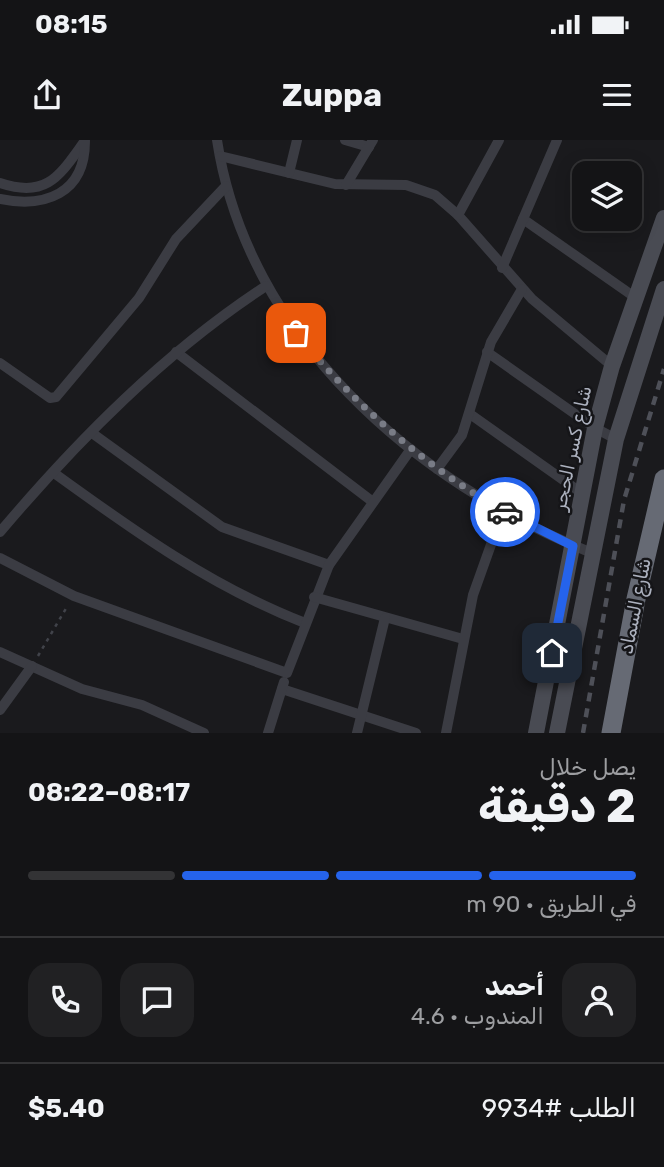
<!DOCTYPE html>
<html lang="ar">
<head>
<meta charset="utf-8">
<style>
  body { margin:0; font-family:Rubik,"Noto Sans Arabic",sans-serif; background:#212123; color:#f1f3f6; direction:rtl; height:100vh; display:flex; flex-direction:column; font-size:26px; white-space:nowrap }
  * { box-sizing:border-box; margin:0 }
  p { font-size:23px; color:#9d9ea1 }
  .icon { flex:none; width:38px; height:38px; fill:none; stroke:currentColor; stroke-width:2; stroke-linecap:round; stroke-linejoin:round }
  .map { position:relative; height:593px; overflow:hidden; direction:ltr }
  .side { display:flex; flex-direction:column; background:#141416; flex:1 }
  .side>* { flex:none }
  .controls { position:absolute; left:572px; top:21px; display:grid; gap:14px }
  .controls a { display:grid; place-items:center; width:70px; height:70px; border-radius:14px; background:#141416; box-shadow:0 4px 18px #0003,0 0 0 2px #333335; font-size:35px }
  .pin { position:absolute; display:grid; place-items:center; width:60px; height:60px; color:#fff; margin:-30px; border-radius:14px; box-shadow:0 4px 10px #0006 }
  .courier { position:absolute; display:grid; place-items:center; width:70px; height:70px; margin:-35px; border:5px solid #2563eb; border-radius:50%; background:#fff; color:#222; box-shadow:0 2px 9px #0007 }
  .head em { font-style:normal; font-weight:700 }
  .head div { display:flex; flex-direction:column-reverse }
  .head { display:flex; align-items:center; justify-content:space-between; height:119px; padding:0 28px }
  h1 { font-size:46px; font-weight:700; line-height:52px }
  .bar { display:grid; grid-template-columns:repeat(4,1fr); gap:10px 7px; align-content:center; height:84px; padding:0 28px }
  .bar i { height:9px; border-radius:5px; background:#333335 }
  .bar .selected { background:#2563eb }
  .bar p { grid-column:span 4 }
  .line { display:flex; align-items:center; gap:18px; padding:0 28px; border-top:2px solid #333335 }
  .line div { flex:1 }
  .round { display:grid; place-items:center; flex:none; width:74px; height:74px; border-radius:21px; background:#212123 }
  .status { display:flex; justify-content:space-between; align-items:center; height:49px; padding:0 35px; background:#141416; direction:ltr }
  .status svg { height:19px; fill:currentColor }
  header { display:flex; justify-content:space-between; align-items:center; height:91px; padding:0 28px; background:#141416; font-size:32px; font-weight:700 }
  .map>svg:first-child { display:block }
</style>
</head>
<body>
<div class="status"><b>08:15</b><svg viewBox="0 0 49 12"><path d="M0 12V9h3v3zM5 12V6h3v6zM10 12V3h3v9zM15 12V0h3v12zM26 1h20v11H26zM47 4h2v5h-2z"/></svg></div>
<header><svg class="icon" aria-label="menu" viewBox="0 0 24 24"><path d="M4 6h16M4 12h16M4 18h16"/></svg>Zuppa<svg class="icon" aria-label="share" viewBox="0 0 24 24"><path d="M12 15V3M7 8l5-5 5 5M5 13v7h14v-7"/></svg></header>
<div class="map">
<svg width="664" height="593" viewBox="0 0 664 593">
  <rect width="100%" height="100%" fill="#1a1a1d"/>
  <g fill="none" stroke-linecap="round" stroke-linejoin="round">
    <polyline stroke="#41434a" stroke-width="2.5" stroke-dasharray="3.5 5" stroke-linecap="butt" points="38,516 68,465"/>
    <g stroke="#3b3c43" stroke-width="10">
      <path d="M217 0C247 197 415 343 592 413"/>
      <polyline points="345,0 369,7"/>
      <polyline points="220,16 335,44 406,45 435,55 458,75 532,159 612,226"/>
      <polyline points="289,33 297,0"/>
      <path d="M0 43C47 59 60 35 84 2"/>
      <polyline points="346,45 373,0"/>
      <path d="M0 59C45 68 85 54 85 1"/>
      <polyline points="458,75 499,0"/>
      <polyline points="523,79 636,158"/>
      <polyline points="502,128 557,0"/>
      <polyline points="176,212 373,362"/>
      <polyline points="487,212 595,288 616,299"/>
      <polyline points="0,223 50,258 56,257 139,158 176,99 226,46"/>
      <polyline points="470,274 583,354"/>
      <polyline points="92,293 222,387 329,425"/>
      <polyline points="437,329 462,295 491,202 522,149"/>
      <path d="M54 333C134 391 212 447 305 483"/>
      <path d="M0 392C78 300 165 212 266 146"/>
      <polyline points="0,418 74,456 287,533 329,425 411,309"/>
      <polyline points="314,457 463,499"/>
      <polyline points="0,512 82,549 142,565 204,593"/>
      <polyline points="282,549 416,593"/>
      <polyline points="0,570 32,526"/>
      <polyline points="268,593 284,542"/>
      <polyline points="357,593 385,478"/>
      <polyline points="446,593 473,455 503,371"/>
    </g>
    <g stroke="#494b53" stroke-width="16">
      <polyline points="536,593 595,288 612,226 664,78"/>
      <polyline points="557,593 616,299 664,149"/>
    </g>
    <polyline stroke="#666a74" stroke-width="19" points="611,593 636,459 664,339"/>
    <polyline stroke="#4e5058" stroke-width="4.5" stroke-dasharray="9 7" stroke-linecap="butt" points="583,593 624,360 664,229"/>
  </g>
  <g fill="none" stroke-linecap="round" stroke-linejoin="round">
    <path stroke="#797c86" stroke-width="7" stroke-dasharray="0 12.6" d="M296 193C355 265 424 326 505 372"/>
    <polyline stroke="#2563eb" stroke-width="9" points="505,372 573,406 552,513"/>
  </g>
  <g text-anchor="middle" dominant-baseline="central" stroke-width="5" stroke-linejoin="round" paint-order="stroke">
    <g font-size="19" fill="#acb1be" stroke="#151518">
      <text transform="translate(572 308) rotate(-78)">شارع كسر الحجر</text>
      <text transform="translate(635 466) rotate(-79)">شارع السماد</text>
    </g>
  </g>
</svg>
<div class="controls">
<a><svg class="icon" aria-label="layers" viewBox="0 0 24 24"><path d="M12 4l9 5-9 5-9-5zM3 14l9 5 9-5"/></svg></a>
</div>
<div class="pin" style="left:296px;top:193px;background:#ea580c"><svg class="icon" aria-label="bag" viewBox="0 0 24 24"><path d="M5 8h14l-1 12H6zM9 8a3 3 0 0 1 6 0"/></svg></div>
<div class="pin" style="left:552px;top:513px;background:#1f2937"><svg class="icon" aria-label="home" viewBox="0 0 24 24"><path d="M3 11l9-7 9 7M6 9v11h12V9"/></svg></div>
<div class="courier" style="left:505px;top:372px"><svg class="icon" aria-label="car" viewBox="0 0 24 24"><path d="M5 17H2v-5l4-1 3-4h7l3 4 3 1v5h-3M9 17h6M6 11h13"/><circle cx="7" cy="17" r="2"/><circle cx="17" cy="17" r="2"/></svg></div>
</div>
<section class="side">
<div class="head"><div><h1>2 دقيقة</h1><p>يصل خلال</p></div><em>08:17–08:22</em></div>
<div class="bar"><i class="selected"></i><i class="selected"></i><i class="selected"></i><i></i><p>في الطريق · 90 m</p></div>
<div class="line" style="height:126px"><a class="round"><svg class="icon" aria-label="person" viewBox="0 0 24 24"><circle cx="12" cy="8" r="4"/><path d="M4 21q1-7 8-7t8 7"/></svg></a><div><b>أحمد</b><p>المندوب · 4.6</p></div><a class="round"><svg class="icon" aria-label="chat" viewBox="0 0 24 24"><path d="M4 5h16v11H9l-5 4z"/></svg></a><a class="round"><svg class="icon" aria-label="phone" viewBox="0 0 24 24"><path d="M5 4h4l2 5-3 2q2 4 5 5l2-3 5 2v4C11 20 4 13 5 4z"/></svg></a></div>
<div class="line" style="height:91px"><div>الطلب #9934</div><b>$5.40</b></div>
</section>
</body>
</html>
